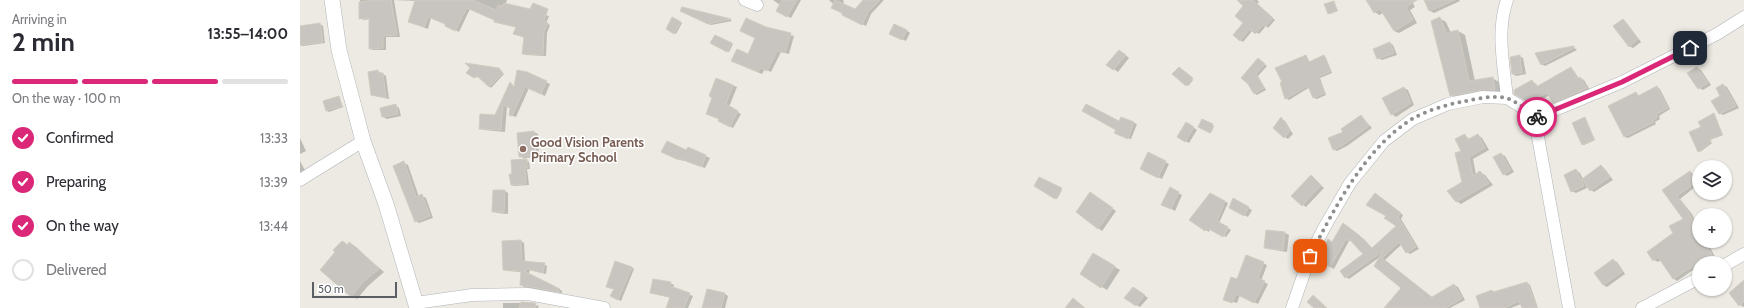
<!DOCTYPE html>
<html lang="en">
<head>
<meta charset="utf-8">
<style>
  body { margin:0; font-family:Cabin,sans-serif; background:#f2f2f3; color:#2b2b33; height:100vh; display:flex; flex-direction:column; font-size:15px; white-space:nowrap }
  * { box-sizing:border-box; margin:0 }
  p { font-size:13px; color:#7c7c81 }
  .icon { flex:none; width:22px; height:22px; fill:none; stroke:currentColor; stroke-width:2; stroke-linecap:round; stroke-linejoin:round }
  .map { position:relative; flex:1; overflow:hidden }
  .details { display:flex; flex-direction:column; background:#fff; width:300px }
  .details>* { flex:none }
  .fabs { position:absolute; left:1392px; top:160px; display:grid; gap:8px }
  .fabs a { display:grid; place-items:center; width:40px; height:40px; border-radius:50%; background:#fff; box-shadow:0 1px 3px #0004; font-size:20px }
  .scale { position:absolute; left:12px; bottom:10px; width:85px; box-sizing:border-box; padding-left:4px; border:2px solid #5b5f63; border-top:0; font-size:11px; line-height:14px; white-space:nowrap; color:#5b5f63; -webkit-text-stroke:3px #fff; paint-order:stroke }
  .pin { position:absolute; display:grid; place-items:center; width:34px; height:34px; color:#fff; margin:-17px; border-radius:8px; box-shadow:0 2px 6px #0006 }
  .courier { position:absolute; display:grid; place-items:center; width:40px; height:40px; margin:-20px; border:3px solid #db2777; border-radius:50%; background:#fff; color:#222; box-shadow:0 1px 5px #0007 }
  .headline em { font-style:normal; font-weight:800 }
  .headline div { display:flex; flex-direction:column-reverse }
  .headline { display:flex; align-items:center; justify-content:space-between; height:68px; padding:0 12px }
  h1 { font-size:26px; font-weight:800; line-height:30px }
  .bar { display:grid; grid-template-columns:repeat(4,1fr); gap:6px 4px; align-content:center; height:48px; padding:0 12px }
  .bar i { height:5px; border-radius:3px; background:#e1e1e2 }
  .bar .on { background:#db2777 }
  .bar p { grid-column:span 4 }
  ol { padding:0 12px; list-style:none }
  li { display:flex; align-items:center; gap:12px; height:44px }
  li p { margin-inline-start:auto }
  li .icon { padding:4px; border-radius:50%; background:#db2777; color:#fff; stroke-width:4 }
  li:last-child { color:#7c7c81 }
  li i { width:22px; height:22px; border:2px solid #e1e1e2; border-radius:50% }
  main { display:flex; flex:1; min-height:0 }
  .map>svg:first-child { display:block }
</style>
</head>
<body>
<main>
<section class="details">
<div class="headline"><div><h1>2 min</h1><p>Arriving in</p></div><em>13:55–14:00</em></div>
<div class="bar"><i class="on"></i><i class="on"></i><i class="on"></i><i></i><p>On the way · 100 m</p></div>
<ol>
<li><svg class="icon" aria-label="check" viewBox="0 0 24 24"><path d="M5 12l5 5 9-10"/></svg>Confirmed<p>13:33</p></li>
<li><svg class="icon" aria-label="check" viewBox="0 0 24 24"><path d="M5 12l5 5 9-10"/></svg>Preparing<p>13:39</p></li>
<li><svg class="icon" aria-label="check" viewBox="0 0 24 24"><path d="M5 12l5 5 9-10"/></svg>On the way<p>13:44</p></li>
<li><i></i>Delivered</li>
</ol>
</section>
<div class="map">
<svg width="1444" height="308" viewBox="0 0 1444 308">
  <rect width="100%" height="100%" fill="#edeae3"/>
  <g fill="#0003">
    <polygon points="60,0 207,0 205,5 249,16 246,23 250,25 247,33 246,56 226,55 223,53 225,38 215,34 216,27 198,23 195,20 170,9 159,32 146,25 146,24 131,18 128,29 112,23 116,1 94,0 100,37 86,37 86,50 73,50 70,48 70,19 64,20 60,18"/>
    <polygon points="473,0 501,0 491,18 477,11 480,5"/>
    <polygon points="529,0 543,0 544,1 543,4 555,10 565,0 584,0 571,14 566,26 546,16"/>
    <polygon points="944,0 957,0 959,2 957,4 975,20 968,28 966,26 959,34 953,30 943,42 940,40 945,23"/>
    <polygon points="1071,0 1111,0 1115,7 1110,10 1117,23 1099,33 1094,31 1083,13 1079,15 1075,12"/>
    <polygon points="1126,0 1159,0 1160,1 1134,13 1130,11"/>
    <polygon points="1034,2 1038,11 1030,14 1029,13"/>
    <polygon points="383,8 431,20 432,21 411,25 384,12"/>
    <polygon points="373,18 382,23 376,34 367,28"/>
    <polygon points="1139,18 1146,22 1151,33 1158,31 1165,35 1175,81 1192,78 1199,82 1202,93 1158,99 1150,95"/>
    <polygon points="1323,20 1326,22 1341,42 1333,48 1329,46"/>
    <polygon points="20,24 23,26 25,43 3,46 0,45 0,27"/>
    <polygon points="466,28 494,36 489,54 481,52 471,72 465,69 462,74 436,63 448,55"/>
    <polygon points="606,30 610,33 606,41 594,35"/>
    <polygon points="415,36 433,44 429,52 412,43"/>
    <polygon points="1090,43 1093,45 1097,55 1082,60 1078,58"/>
    <polygon points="1273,47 1277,50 1245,66 1241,64"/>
    <polygon points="823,53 829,58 818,72 808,65"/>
    <polygon points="1006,56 1010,62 1024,56 1026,58 1032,73 1020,78 1026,95 1017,99 1014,98 1010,87 989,100 986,98 981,84"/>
    <polygon points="1219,56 1223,58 1226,74 1216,76 1213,74"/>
    <polygon points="961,61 967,66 958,76 966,90 957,95 954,93 949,84"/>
    <polygon points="1397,68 1401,70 1411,85 1403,90 1399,88"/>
    <polygon points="199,69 204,74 191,88 178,75 176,78 168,73"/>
    <polygon points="881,69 893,80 888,86 887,85"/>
    <polygon points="1271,69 1274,71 1279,79 1280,78 1284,80 1290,90 1258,104 1254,102 1250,95 1233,104 1215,93 1232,81 1236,84 1238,87"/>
    <polygon points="78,71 86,76 89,99 72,95"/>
    <polygon points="226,73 250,84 245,96 229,88 216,117 210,115 211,108 207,106 205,132 184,130 180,128 196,116 210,83 215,87"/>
    <polygon points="417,79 437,87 429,107 441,114 433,128 420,121 413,98"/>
    <polygon points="1423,85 1427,87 1439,108 1423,115 1420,113"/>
    <polygon points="1357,87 1360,89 1370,109 1359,116 1360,119 1355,122 1356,124 1328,138 1325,137 1336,93 1339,96"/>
    <polygon points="1104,88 1108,90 1114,105 1096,117 1092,114 1084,98"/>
    <polygon points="39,97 43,107 29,112 27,111 24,102"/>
    <polygon points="95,105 99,108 101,116 87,119 83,117"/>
    <polygon points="1414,114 1423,135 1410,140 1412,143 1400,152 1391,132 1402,127"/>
    <polygon points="1061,116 1072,128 1047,146 1037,151 1033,149 1044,132"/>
    <polygon points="821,118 837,124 831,139 818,135"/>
    <polygon points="982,119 985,121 993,134 988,139 985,137"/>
    <polygon points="1285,119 1295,140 1284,145 1283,144"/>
    <polygon points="903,120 914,126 911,133 900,127"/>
    <polygon points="887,123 897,130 889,143 878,137"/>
    <polygon points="234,132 238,134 239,157 224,158 229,162 230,169 227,169 229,185 214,186 212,185 213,175 226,160 220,156"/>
    <polygon points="1165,135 1170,140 1178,135 1182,138 1189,150 1173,159 1176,175 1180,172 1185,175 1193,185 1161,204 1156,201 1163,183 1162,152"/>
    <polygon points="0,138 6,151 0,154"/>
    <polygon points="388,148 410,158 405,168 383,160 383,161 366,154 387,152"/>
    <polygon points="1201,154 1205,156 1214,172 1207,176 1204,174"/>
    <polygon points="0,161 6,172 0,176"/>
    <polygon points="865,162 869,164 862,179 844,171"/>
    <polygon points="104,163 108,165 119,197 122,196 126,198 133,218 119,223 116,221 94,166"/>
    <polygon points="1301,166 1305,169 1313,180 1294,192 1291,190 1286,183 1287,188 1276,193 1272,191 1276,170 1280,173 1283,179"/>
    <polygon points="1390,172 1399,181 1399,184 1380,199 1392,214 1399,230 1399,241 1407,241 1416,259 1408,263 1399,263 1399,266 1377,281 1373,278 1361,260 1358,262 1354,260 1385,219 1363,190"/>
    <polygon points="740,178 762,190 757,199 735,186"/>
    <polygon points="1014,179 1024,188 1006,207 1003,205"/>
    <polygon points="870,189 882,195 875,211 866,206"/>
    <polygon points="205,191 208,193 208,214 197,213 193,211"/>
    <polygon points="910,194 928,203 919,223 910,229 909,232 891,220"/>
    <polygon points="1076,194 1103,215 1101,219 1119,249 1110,254 1107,252 1102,244 1085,260 1132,298 1154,285 1158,287 1165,300 1150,308 1086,308 1103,288 1080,257 1049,279 1046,277 1065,255 1052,241 1049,241 1034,269 1018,260 1047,226 1064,239 1073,249 1097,226 1087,216"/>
    <polygon points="794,196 816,211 802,231 778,212"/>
    <polygon points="934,200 952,210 948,217 930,207"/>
    <polygon points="928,228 931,230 926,237 924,236"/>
    <polygon points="967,231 985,233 989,235 987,252 968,249 965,247"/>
    <polygon points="221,241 224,243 225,262 244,264 247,266 246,274 230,270 229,273 224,273 259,289 262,291 262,293 224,287 221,285 221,272 207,271 204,269 203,242"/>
    <polygon points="48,246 55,247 84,272 68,286 57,299 51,296"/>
    <polygon points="793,254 820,270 807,290 781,274"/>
    <polygon points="946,256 967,265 961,281 968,284 958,304 940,295 937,303 926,300 937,280"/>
    <polygon points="1313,260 1317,262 1325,274 1307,287 1303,285"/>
    <polygon points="331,267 334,269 321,301 314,298 314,289 310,288"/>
    <polygon points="1444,282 1444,307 1440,305"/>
    <polygon points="370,283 374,285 373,288 393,296 388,308 367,308 371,298 351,293"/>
    <polygon points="1227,283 1230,285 1238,308 1223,308 1221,304 1211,308 1181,308 1192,291 1195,293"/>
    <polygon points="837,290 848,298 840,307 825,298"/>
    <polygon points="425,294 428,296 425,308 405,308"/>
    <polygon points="203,303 227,303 239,306 238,308 203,308"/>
  </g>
  <g fill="#c8c5c0" stroke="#d2ccc1">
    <polygon points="76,0 91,0 97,35 83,36 83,48 69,49 69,18 59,19 59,2"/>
    <polygon points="115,0 173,0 196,10 198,5 203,6 204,3 230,9 233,3 248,9 244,21 248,23 244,31 243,55 222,54 224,37 213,34 216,27 194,22 194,20 167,8 155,31 145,26 145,24 128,17 124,27 108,22"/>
    <polygon points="482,0 497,0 487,17 476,11"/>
    <polygon points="535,0 555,9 563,0 580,0 568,12 562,25 542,15 542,13 531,8"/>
    <polygon points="937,0 953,0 973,18 965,27 963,25 955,34 950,29 940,41 933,35 943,23 935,16 943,6"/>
    <polygon points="1066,0 1117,0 1106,7 1113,20 1094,31 1080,9 1074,13"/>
    <polygon points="1124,0 1155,0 1129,11"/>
    <polygon points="1034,1 1037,11 1028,14 1024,4"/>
    <polygon points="382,7 431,19 408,24 380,11"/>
    <polygon points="372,17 381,22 374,34 366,29"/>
    <polygon points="1140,17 1146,33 1158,30 1169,81 1193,77 1195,90 1182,90 1150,96 1131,21"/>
    <polygon points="446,18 466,27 491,33 485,53 477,51 467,71 461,68 458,72 431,61 437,49 448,54 455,38 440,31"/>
    <polygon points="1323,19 1338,39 1329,47 1313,26"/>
    <polygon points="20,23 23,42 0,45 0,26"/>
    <polygon points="594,24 607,30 602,40 589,34"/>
    <polygon points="415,35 432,43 427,52 410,43"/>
    <polygon points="1090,42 1094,53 1077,59 1073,49"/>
    <polygon points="1274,46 1274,48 1241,65 1235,53"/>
    <polygon points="819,50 826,55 813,70 806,65"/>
    <polygon points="1006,55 1009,62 1024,55 1031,71 1018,77 1025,93 1013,98 1008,86 985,99 980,83 982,82 975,68"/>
    <polygon points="1220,55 1222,73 1212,74 1210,57"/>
    <polygon points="958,58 965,64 956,74 964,88 954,94 948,84 941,78"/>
    <polygon points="165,63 199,68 203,73 189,87 176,75 174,78 166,73 170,68"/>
    <polygon points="879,67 893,78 886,86 872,74"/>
    <polygon points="1271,67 1277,79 1280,77 1287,88 1253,103 1247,93 1228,102 1214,94 1214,90 1232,80 1236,87"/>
    <polygon points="1397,67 1408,83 1398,89 1387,73"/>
    <polygon points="78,70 78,73 83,73 86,98 71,95 68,72"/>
    <polygon points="217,70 227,72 247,81 241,94 225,87 212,116 209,115 210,108 203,105 201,130 179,129 180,114 195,115 210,82 214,87"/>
    <polygon points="416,78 433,85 426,104 438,111 430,127 418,121 419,119 406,114 412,98 409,96"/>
    <polygon points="1423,84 1436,106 1419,114 1411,101 1420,96 1416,88"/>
    <polygon points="1357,86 1368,108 1356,114 1357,117 1353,120 1354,122 1324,137 1308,106 1336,92 1338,96"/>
    <polygon points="1104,87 1111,103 1091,115 1082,98"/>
    <polygon points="39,96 42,106 26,111 23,101"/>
    <polygon points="96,104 98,114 82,117 80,108"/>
    <polygon points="786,104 819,121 821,117 834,122 828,139 814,133 816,130 782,111"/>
    <polygon points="1414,113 1422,134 1409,139 1411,142 1398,152 1389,132 1401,127 1398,122"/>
    <polygon points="1061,115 1069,126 1043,145 1033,150 1028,138 1043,132 1041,129"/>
    <polygon points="981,117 990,131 984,138 973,128"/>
    <polygon points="1285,117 1294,139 1282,145 1272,123"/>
    <polygon points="902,119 913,124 910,133 898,127"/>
    <polygon points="886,122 894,127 885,142 877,137"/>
    <polygon points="234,131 236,155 219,157 217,133"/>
    <polygon points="1165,134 1167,140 1178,134 1185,148 1169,157 1173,176 1180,171 1189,183 1156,202 1147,191 1162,182 1155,153 1161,151 1155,139"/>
    <polygon points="367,141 386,150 388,147 406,155 402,167 380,159 379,160 361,152"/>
    <polygon points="848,152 866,161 858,178 840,169"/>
    <polygon points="1201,153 1211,170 1203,175 1193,157"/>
    <polygon points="227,159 227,168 225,168 226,184 211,185 209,174 212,174 211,160"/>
    <polygon points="104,161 116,197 122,194 130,216 115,222 93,166"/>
    <polygon points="1301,165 1310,177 1290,191 1282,179"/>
    <polygon points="1276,169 1284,186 1271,192 1264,175"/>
    <polygon points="1390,171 1398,181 1377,196 1388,211 1399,234 1399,241 1405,241 1413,257 1399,264 1398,263 1373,279 1358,257 1353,261 1347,252 1373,233 1369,226 1383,219 1362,190"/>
    <polygon points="1011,175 1021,185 1002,206 991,196"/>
    <polygon points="739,177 762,188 755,199 734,186"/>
    <polygon points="870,187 879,192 871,209 861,205"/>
    <polygon points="193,190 205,190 204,212 192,212"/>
    <polygon points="790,192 813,208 798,229 776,212"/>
    <polygon points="910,193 925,201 917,221 928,227 923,237 907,228 905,231 889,220"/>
    <polygon points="1075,193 1101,213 1098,217 1116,247 1106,253 1099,242 1082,258 1133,298 1132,297 1154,284 1162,298 1146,308 1084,308 1101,288 1074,266 1083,251 1045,278 1040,271 1063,254 1049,239 1048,241 1046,239 1030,267 1017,260 1028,239 1032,242 1043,223 1060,236 1072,248 1096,226 1084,218 1086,216 1066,205"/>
    <polygon points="933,198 949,207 944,216 929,208"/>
    <polygon points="966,230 985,232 983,250 964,248"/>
    <polygon points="221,240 222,261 245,263 243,273 227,269 226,271 224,271 260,289 258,292 220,285 221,271 203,270 202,241"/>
    <polygon points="42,241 48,245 49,242 57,248 79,269 62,283 51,297 20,270 35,252 33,250"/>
    <polygon points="793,253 815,266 801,288 780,274"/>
    <polygon points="946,255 964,262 958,278 965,281 954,303 936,294 932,303 923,300 931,277 937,279"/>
    <polygon points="1313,259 1322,272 1303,285 1294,273"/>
    <polygon points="315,261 332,267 318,300 310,296 314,289 306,287"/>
    <polygon points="353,279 371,282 370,286 390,293 384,308 366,308 370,297 350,293"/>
    <polygon points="1444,280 1444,301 1439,306 1429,293"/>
    <polygon points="1227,282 1237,308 1222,308 1219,301 1204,308 1180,308 1176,296 1192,290 1193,292"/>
    <polygon points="833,287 845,295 836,306 824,298"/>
    <polygon points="407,289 425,293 421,308 402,308"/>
    <polygon points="1013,295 1027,308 1014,308 1007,302"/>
    <polygon points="773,298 785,308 765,308"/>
    <polygon points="221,302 236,303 235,308 219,308"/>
  </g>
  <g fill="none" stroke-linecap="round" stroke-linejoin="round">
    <g stroke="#b0b4b8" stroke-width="13">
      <g id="minor">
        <polyline points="445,0 457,5"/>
        <path d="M1207 0C1196 31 1204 67 1207 98"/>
        <polyline points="1238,117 1238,137 1269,308"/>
        <polyline points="0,180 63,141"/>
        <polyline points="1425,265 1444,254"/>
        <polyline points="116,303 172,295 228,294 304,308"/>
        <polyline points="992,308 1010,256 1024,228 1050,183 1084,141 1113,119 1148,104 1183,97 1207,98 1238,117 1322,82 1417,34 1444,17"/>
        <polyline points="1342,308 1399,278"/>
      </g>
    </g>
    <g stroke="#b0b4b8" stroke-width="16">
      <polyline id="tertiary" points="32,0 39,50 63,141 86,204 117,308"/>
    </g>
    <use href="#minor" stroke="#fff" stroke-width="12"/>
    <use href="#tertiary" stroke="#fff" stroke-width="15"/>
  </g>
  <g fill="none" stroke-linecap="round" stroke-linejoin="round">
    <path stroke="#8e9090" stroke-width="4" stroke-dasharray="0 7.2" d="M1010 256C1034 209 1065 148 1112 119 1126 111 1145 105 1161 102 1175 99 1191 95 1206 98 1215 100 1229 112 1237 117"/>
    <polyline stroke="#db2777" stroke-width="5" points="1237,117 1322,82 1390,48"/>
  </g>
  <circle fill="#8d6e63" stroke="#fff" stroke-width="1.5" cx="223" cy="149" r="4"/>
  <g text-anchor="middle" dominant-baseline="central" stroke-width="3" stroke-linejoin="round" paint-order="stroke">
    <g font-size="13" font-weight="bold" fill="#785e54" stroke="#fff" text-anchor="start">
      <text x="231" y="142">Good Vision Parents<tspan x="231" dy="15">Primary School</tspan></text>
    </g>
  </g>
</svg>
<div class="fabs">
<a><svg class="icon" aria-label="layers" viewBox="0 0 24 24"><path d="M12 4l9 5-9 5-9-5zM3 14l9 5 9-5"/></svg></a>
<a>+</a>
<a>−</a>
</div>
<div class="scale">50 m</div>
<div class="pin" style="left:1010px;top:256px;background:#ea580c"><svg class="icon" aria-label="bag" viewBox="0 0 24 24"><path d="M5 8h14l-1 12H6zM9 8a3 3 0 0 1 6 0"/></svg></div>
<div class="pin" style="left:1390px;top:48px;background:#1f2937"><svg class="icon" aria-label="home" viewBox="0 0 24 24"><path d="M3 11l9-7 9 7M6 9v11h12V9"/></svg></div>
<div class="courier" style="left:1237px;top:117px"><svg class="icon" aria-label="bike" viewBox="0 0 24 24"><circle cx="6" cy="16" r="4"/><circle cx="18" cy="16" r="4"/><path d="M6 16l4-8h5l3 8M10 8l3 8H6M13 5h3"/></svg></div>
</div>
</main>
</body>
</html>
